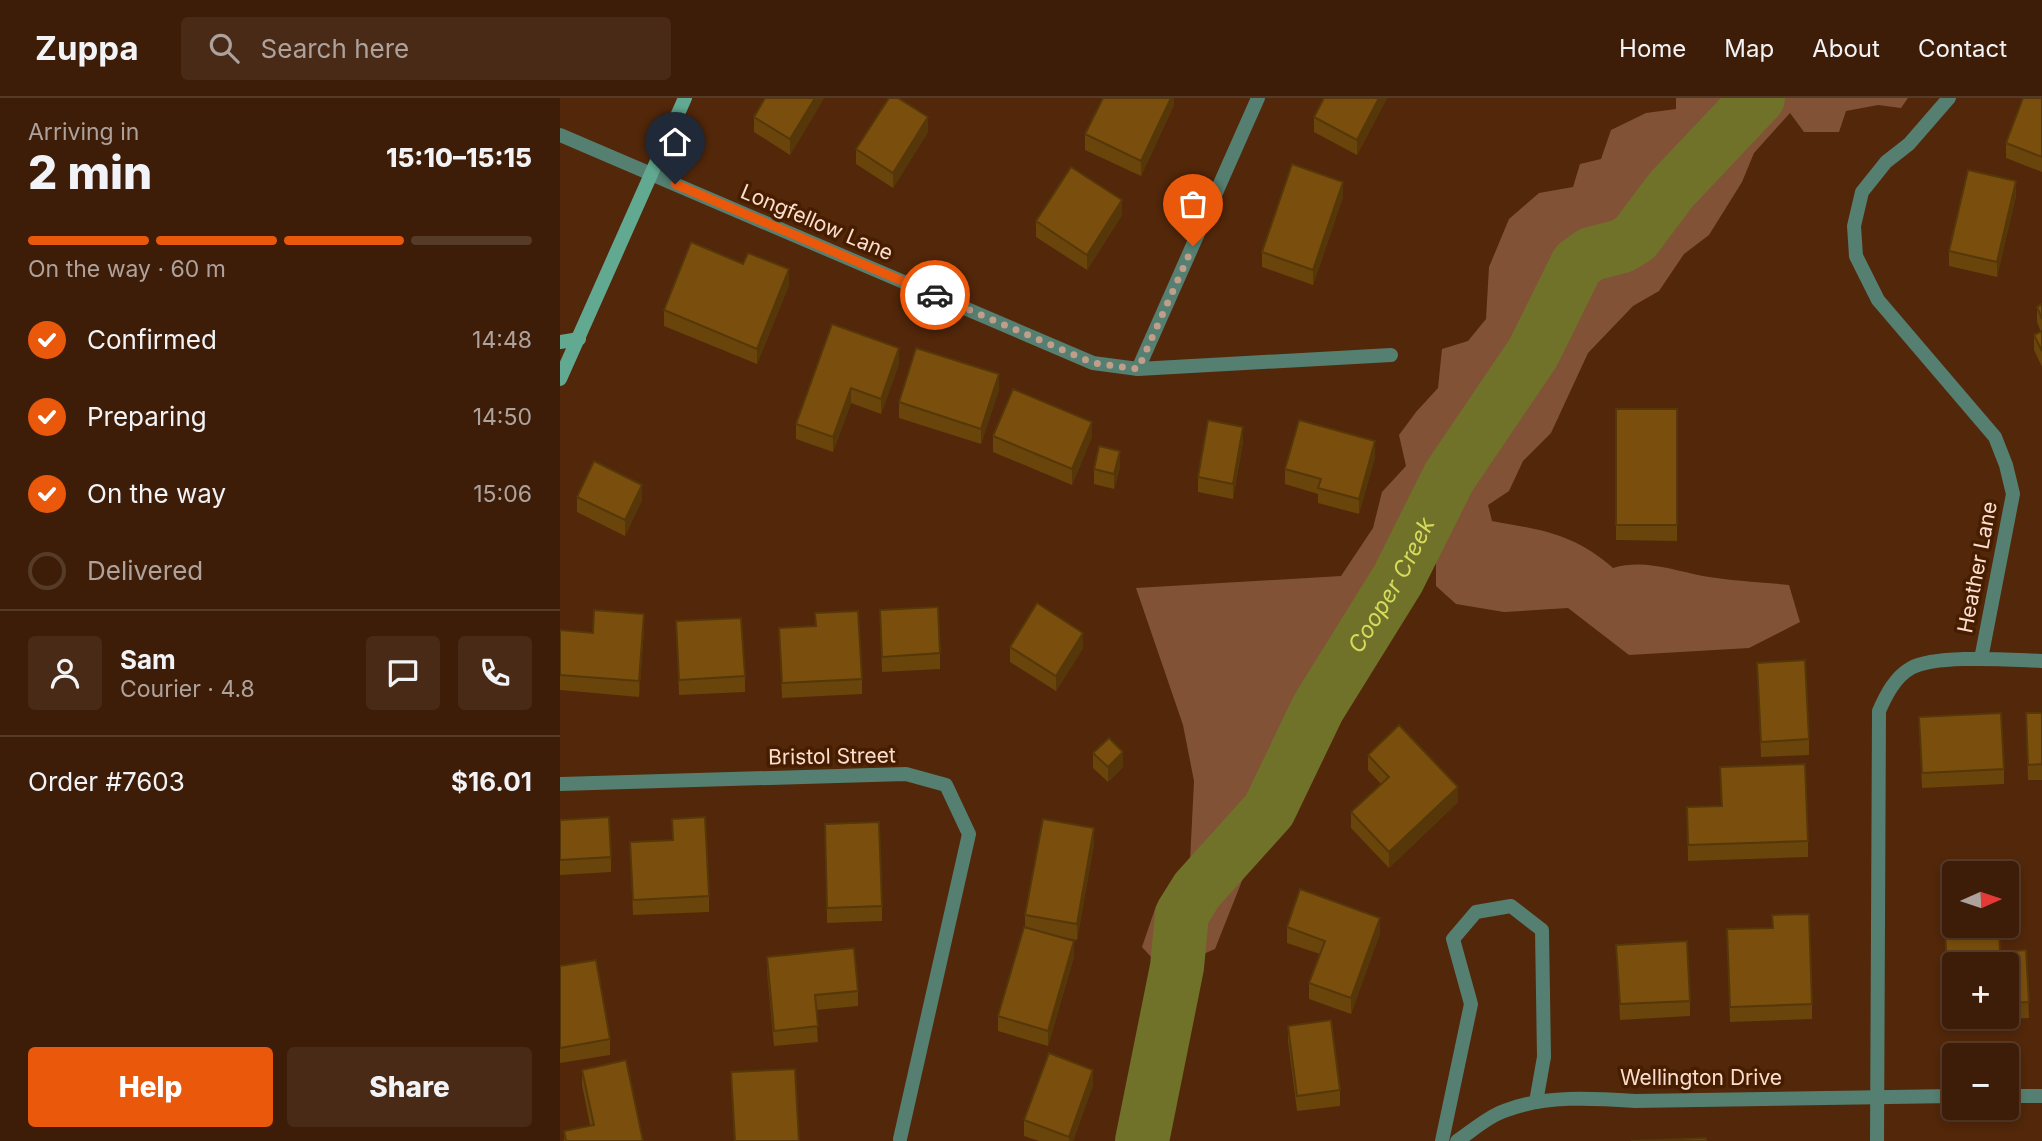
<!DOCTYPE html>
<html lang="en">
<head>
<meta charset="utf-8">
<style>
  body { margin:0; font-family:Inter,sans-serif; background:#492a16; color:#f1f3f6; height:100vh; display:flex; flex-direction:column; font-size:26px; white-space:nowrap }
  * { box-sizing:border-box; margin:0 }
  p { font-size:23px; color:#ada29c }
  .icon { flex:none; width:38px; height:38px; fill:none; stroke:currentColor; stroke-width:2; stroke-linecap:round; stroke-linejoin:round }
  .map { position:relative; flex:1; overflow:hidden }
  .sheet { display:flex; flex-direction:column; background:#3e1d08; width:560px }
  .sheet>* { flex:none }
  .needle { width:46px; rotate:87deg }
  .controls { position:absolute; left:1382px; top:763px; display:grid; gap:14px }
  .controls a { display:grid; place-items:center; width:77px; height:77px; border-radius:7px; background:#3e1d08; box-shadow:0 4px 10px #0003,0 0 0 2px #573b29; font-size:35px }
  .pin { position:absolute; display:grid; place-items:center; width:60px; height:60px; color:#fff; margin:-72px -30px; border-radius:50% 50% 50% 0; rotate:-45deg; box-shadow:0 0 7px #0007 }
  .pin .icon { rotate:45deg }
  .courier { position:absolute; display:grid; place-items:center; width:70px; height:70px; margin:-35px; border:5px solid #ea580c; border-radius:50%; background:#fff; color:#222; box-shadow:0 2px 9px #0007 }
  .head em { font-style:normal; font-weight:800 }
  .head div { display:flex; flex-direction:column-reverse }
  .head { display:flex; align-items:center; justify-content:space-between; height:119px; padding:0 28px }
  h1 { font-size:46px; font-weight:800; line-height:52px }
  .bar { display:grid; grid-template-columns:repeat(4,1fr); gap:10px 7px; align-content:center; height:84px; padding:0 28px }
  .bar i { height:9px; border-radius:5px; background:#573b29 }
  .bar .current { background:#ea580c }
  .bar p { grid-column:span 4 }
  .line { display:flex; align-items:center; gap:18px; padding:0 28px; border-top:2px solid #573b29 }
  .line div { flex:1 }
  .round { display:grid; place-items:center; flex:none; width:74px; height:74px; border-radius:7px; background:#492a16 }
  ol { padding:0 28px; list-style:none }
  li { display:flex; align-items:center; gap:21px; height:77px }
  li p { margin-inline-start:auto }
  li .icon { padding:7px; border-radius:50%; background:#ea580c; color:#fff; stroke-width:4 }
  li:last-child { color:#ada29c }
  li i { width:38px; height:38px; border:4px solid #573b29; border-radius:50% }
  .button { display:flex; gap:14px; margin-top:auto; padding:14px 28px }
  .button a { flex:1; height:80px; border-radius:7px; background:#ea580c; color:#fff; font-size:28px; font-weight:800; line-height:80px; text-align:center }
  .button a+a { background:#492a16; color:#f1f3f6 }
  header { display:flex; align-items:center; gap:42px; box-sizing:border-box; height:98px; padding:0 35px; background:#3e1d08; border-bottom:2px solid #573b29 }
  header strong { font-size:33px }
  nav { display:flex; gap:38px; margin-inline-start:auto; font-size:24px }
  .search { width:490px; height:63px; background:#492a16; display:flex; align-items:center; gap:18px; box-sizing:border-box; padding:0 24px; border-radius:7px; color:#ada29c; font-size:26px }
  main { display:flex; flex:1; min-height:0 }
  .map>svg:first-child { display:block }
</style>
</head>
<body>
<header>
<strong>Zuppa</strong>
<div class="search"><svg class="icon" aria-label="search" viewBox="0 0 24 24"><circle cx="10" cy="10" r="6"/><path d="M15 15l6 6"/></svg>Search here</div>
<nav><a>Home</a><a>Map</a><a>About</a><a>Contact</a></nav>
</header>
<main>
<section class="sheet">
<div class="head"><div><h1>2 min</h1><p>Arriving in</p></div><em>15:10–15:15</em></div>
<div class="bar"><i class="current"></i><i class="current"></i><i class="current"></i><i></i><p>On the way · 60 m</p></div>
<ol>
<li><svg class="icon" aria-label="check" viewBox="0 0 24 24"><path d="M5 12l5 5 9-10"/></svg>Confirmed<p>14:48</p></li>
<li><svg class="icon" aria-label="check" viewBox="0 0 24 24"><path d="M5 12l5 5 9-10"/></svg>Preparing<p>14:50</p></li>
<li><svg class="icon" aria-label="check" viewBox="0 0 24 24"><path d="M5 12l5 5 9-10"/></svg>On the way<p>15:06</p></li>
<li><i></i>Delivered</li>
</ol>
<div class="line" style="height:126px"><a class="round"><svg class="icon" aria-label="person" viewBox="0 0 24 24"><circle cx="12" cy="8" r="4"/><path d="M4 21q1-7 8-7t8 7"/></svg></a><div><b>Sam</b><p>Courier · 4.8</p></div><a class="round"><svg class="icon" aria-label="chat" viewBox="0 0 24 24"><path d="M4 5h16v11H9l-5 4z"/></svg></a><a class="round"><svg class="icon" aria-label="phone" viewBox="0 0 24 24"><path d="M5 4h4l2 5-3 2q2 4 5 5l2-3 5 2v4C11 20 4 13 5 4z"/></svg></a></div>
<div class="line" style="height:91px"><div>Order #7603</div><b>$16.01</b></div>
<div class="button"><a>Help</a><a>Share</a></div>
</section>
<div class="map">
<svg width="1482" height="1043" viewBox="0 0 1482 1043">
  <rect width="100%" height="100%" fill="#52270a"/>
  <path fill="#825236" d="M1116 0H1348L1341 10 1318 7 1286 13 1279 34H1244L1230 15 1194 55 1182 84 1149 137 1124 156 1099 193 1073 208 1028 255 991 335 963 363 949 393 928 407 932 423C981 432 1013 435 1053 470 1084 461 1112 472 1143 478 1171 483 1201 484 1229 487L1240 524 1189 550 1069 557 1008 510 944 514 896 506 876 488V458L852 435 844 459 804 527 737 623 717 661 685 710 693 755 655 851 604 873 582 849 596 808 630 763 634 683 623 627 576 490 781 478 813 430 822 394 846 368 839 337 856 314 878 290 882 251 908 243 926 221 929 169 949 121 979 95 1013 89 1020 66 1041 61 1051 32 1086 15 1116 11Z"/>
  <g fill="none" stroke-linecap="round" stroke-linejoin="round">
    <path stroke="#707229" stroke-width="54" id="s1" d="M582 1043 617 869 622 816 637 792 709 712 758 610 838 481 889 379 973 255 1017 166 1031 156 1062 148 1075 140 1111 92 1198 0"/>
    <g stroke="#547f71" stroke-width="14">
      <polyline points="1389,0 1349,46 1326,64 1302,94 1294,128 1296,158 1318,202 1435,339 1446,367 1453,396 1421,561"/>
      <polyline points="0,37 533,265 578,271 831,257"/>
      <polyline points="578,271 698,0"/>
      <polyline points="0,686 346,676 386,687 409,736 340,1041"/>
      <polyline points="1447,998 1482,998"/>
      <polyline points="882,1043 911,906 893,841 916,814 951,808 982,832 984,959 976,1004"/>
      <path d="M897 1043C912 1033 927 1019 944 1013 984 997 1032 1000 1075 1003L1395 998"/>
      <path d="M1317 1043 1319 613C1326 597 1335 579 1351 570 1376 556 1452 562 1482 563"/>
    </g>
    <g stroke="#62a992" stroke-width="14">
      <polyline points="0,244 19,241"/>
      <polyline points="0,281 125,0"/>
    </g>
  </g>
  <g fill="#69440b" fill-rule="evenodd">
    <polygon points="205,0 264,0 230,57 194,34 194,19"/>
    <polygon points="614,0 614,7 581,78 525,52 525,36"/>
    <polygon points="827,0 797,57 754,34 754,19"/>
    <polygon points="1482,0 1482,74 1446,60 1446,45"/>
    <polygon points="368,34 333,90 296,66 296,51"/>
    <polygon points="1456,98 1437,179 1389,168 1389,153"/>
    <polygon points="783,99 753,187 702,169 702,154"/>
    <polygon points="562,117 527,172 476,139 476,123"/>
    <polygon points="229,187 197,266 104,228 104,212"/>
    <polygon points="1482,206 1482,269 1474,252 1474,237 1481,234 1477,224 1477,209"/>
    <polygon points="272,226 339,266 321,316 291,305 273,354 236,341 236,326"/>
    <polygon points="439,292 421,346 339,320 339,304"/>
    <polygon points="1056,311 1117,311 1117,443 1056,442"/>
    <polygon points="433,338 532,339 512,387 433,354"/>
    <polygon points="683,344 673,401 638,394 638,379"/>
    <polygon points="815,359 799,416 758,405 758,396 725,386 725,371"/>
    <polygon points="560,369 554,391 534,386 534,371"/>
    <polygon points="17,399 82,402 65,438 17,414"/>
    <polygon points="320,512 380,555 380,571 322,574"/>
    <polygon points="255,515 302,581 302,596 222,600 219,530 255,529"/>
    <polygon points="116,523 185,578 185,594 119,597"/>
    <polygon points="84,531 79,599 0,592 0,532 33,535"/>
    <polygon points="450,549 523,550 496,593 450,564"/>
    <polygon points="1197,565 1249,641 1249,657 1201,659"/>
    <polygon points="1466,615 1482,615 1482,682 1468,682"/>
    <polygon points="1359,619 1444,671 1444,686 1362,690"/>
    <polygon points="533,655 563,669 548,684 533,670"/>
    <polygon points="808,657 898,704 829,770 791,730 791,714 821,686 808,672"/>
    <polygon points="1160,669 1248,743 1248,759 1128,763 1127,709 1161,708"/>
    <polygon points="112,721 149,798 149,814 73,817 70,744 113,742"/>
    <polygon points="0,722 51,759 51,774 0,777"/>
    <polygon points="265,726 322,808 322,823 267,825"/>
    <polygon points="534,746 517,842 493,837 514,859 488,948 438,933 438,918 465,829 465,817"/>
    <path d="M1395 811V828H1422V833H1439L1440 854 1466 852 1469 920 1389 924 1384 812ZM1395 866H1447V919H1395Z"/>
    <polygon points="1212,817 1252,906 1252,921 1170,924 1167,831 1212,830"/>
    <polygon points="727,829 820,835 791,916 749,901 749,885 760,856 727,845"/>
    <polygon points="1056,847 1130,903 1130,918 1060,922"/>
    <polygon points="207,859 298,893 298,908 256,912 258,944 214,948 207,874"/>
    <polygon points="0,868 50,941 50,957 0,965"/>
    <polygon points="728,928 780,992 780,1008 737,1013 728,943"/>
    <polygon points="22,972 83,1043 4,1043 4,1033 30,1027 22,987"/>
    <polygon points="171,974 239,1043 174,1043"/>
    <polygon points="533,987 513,1043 479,1043 464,1038 464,1022"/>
  </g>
  <g fill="#553709">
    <polygon points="255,0 264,0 230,57 230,41"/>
    <polygon points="611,0 614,0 614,7 581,78 581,63"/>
    <polygon points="819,0 827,0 797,57 797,42"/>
    <polygon points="368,19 368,34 333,90 333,75"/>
    <polygon points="1456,83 1456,98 1437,179 1437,164"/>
    <polygon points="783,84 783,99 753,187 753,172"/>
    <polygon points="562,102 562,117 527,172 527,157"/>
    <polygon points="229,171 229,187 197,266 197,251"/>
    <polygon points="339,250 339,266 321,316 321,301"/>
    <polygon points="439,276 439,292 421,346 421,331"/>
    <polygon points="291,290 291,305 273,354 273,339"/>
    <polygon points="532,324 532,339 512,387 512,371"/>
    <polygon points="683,329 683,344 673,401 673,386"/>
    <polygon points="815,343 815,359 799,416 799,401"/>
    <polygon points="560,353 560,369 554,391 554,376"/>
    <polygon points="82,387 82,402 65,438 65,422"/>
    <polygon points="84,516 84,531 79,599 79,583"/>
    <polygon points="523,535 523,550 496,593 496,578"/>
    <polygon points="563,654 563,669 548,684 548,669"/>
    <polygon points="898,689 898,704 829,770 829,754"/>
    <polygon points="534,730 534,746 517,842 517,826"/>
    <polygon points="820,820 820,835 791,916 791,900"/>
    <polygon points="514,843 514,859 488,948 488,933"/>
    <polygon points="533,972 533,987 513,1043 509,1043 509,1039"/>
  </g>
  <g fill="#7a4f0d" stroke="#553709" stroke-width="2">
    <polygon points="205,0 255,0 230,41 194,19"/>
    <polygon points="329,0 338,0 368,19 333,75 296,51"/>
    <polygon points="543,0 611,0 581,63 525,36"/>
    <polygon points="764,0 819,0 797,42 754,19"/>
    <polygon points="1463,0 1482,0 1482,59 1446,45"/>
    <polygon points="732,66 783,84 753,172 702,154"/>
    <polygon points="511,69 562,102 527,157 476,123"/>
    <polygon points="1408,72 1456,83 1437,164 1389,153"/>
    <polygon points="131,144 183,166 188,155 229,171 197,251 104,212"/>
    <polygon points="1482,206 1482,221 1477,209"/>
    <polygon points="272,226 339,250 321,301 291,290 273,339 236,326"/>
    <polygon points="1482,233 1482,253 1474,237"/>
    <polygon points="356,250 439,276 421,331 339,304"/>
    <polygon points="453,291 532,324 512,371 433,338"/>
    <rect x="1056" y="311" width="61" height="116"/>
    <polygon points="648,322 683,329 673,386 638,379"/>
    <polygon points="739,322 815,343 799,401 758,390 761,381 725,371"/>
    <polygon points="539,348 560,353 554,376 534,371"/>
    <polygon points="34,363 82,387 65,422 17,399"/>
    <polygon points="477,505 523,535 496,578 450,549"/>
    <polygon points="378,509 380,555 322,559 320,512"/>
    <polygon points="34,512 84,516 79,583 0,577 0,532 33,535"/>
    <polygon points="298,513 302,581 222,585 219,530 256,528 255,515"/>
    <polygon points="181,520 185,578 119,582 116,523"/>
    <polygon points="1245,562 1249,641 1201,644 1197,565"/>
    <polygon points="1441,615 1444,671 1362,675 1359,619"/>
    <polygon points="1466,615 1482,615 1482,666 1468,667"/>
    <polygon points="839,627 898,689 829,754 791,714 829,679 808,657"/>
    <polygon points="549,640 563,654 548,669 533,655"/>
    <polygon points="1245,666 1248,743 1128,747 1127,709 1162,708 1160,669"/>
    <polygon points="49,719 51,759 0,762 0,722"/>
    <polygon points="145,719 149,798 73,802 70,744 113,742 112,721"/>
    <polygon points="483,721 534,730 517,826 465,817"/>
    <polygon points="319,724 322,808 267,810 265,726"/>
    <polygon points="740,791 820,820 791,900 749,885 765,843 727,829"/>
    <polygon points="1395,811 1395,828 1422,828 1422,833 1439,833 1440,854 1466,852 1469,904 1447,905 1447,866 1395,866 1395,908 1389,908 1384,812"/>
    <polygon points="1249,816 1252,906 1170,909 1167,831 1213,830 1212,817"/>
    <polygon points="464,829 514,843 488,933 438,918"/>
    <polygon points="1127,843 1130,903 1060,906 1056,847"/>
    <polygon points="294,850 298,893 255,897 258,928 214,933 207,859"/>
    <polygon points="36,862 50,941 0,950 0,868"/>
    <polygon points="771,922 780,992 737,998 728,928"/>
    <polygon points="489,955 533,972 509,1039 464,1022"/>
    <polygon points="66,962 83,1043 6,1043 4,1033 34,1027 22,972"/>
    <polygon points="235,971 239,1043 175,1043 171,974"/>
    <polygon points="1146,1040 1146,1043 1071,1043"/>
  </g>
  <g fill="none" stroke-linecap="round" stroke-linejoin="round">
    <polyline stroke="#c09e8a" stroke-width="7" stroke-dasharray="0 12.6" points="375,197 533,265 578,271 633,148"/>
    <polyline stroke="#ea580c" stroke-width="9" points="115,86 375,197"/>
  </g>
  <g text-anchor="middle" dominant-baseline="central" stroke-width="7" stroke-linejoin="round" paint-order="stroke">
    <g font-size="21" fill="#fbdecf" stroke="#471d00">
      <text transform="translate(257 124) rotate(23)">Longfellow Lane</text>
      <text transform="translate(1417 469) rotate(-79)">Heather Lane</text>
      <text transform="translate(272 658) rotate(-1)">Bristol Street</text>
      <text x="1141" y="979">Wellington Drive</text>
    </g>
    <g font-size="23" font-style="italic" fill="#d7db5d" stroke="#471d00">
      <text stroke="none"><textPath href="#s1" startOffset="623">Cooper Creek</textPath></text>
    </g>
  </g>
</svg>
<div class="controls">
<a><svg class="needle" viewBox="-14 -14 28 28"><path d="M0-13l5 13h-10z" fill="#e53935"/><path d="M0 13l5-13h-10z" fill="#ada29c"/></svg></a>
<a>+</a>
<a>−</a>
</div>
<div class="pin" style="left:633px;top:148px;background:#ea580c"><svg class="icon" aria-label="bag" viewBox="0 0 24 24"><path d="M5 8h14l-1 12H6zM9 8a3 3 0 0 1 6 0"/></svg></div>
<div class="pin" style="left:115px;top:86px;background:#1f2937"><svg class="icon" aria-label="home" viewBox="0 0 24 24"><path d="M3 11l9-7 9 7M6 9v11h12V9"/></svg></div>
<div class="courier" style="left:375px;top:197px"><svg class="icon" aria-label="car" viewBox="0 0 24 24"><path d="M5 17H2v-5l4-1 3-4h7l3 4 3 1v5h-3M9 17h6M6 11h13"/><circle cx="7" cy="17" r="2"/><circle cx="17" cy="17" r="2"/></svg></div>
</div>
</main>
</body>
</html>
